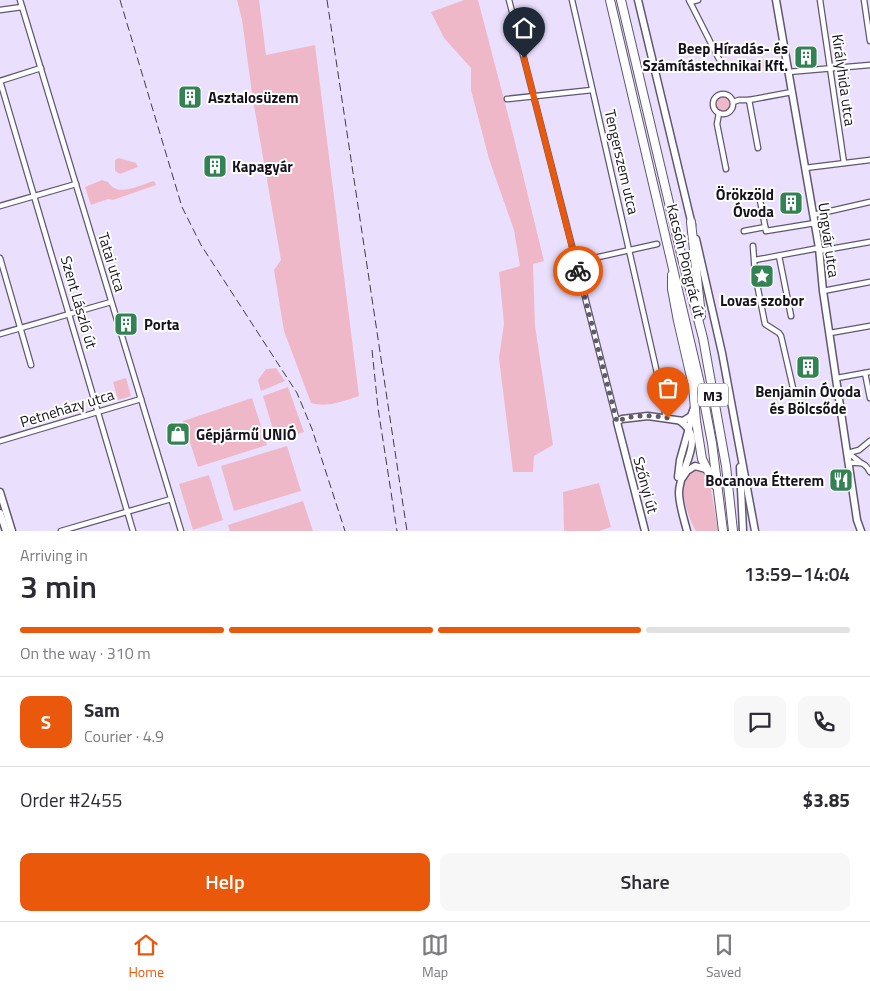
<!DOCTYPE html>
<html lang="en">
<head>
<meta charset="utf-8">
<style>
  body { margin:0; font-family:"Titillium Web",sans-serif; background:#f7f7f7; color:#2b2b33; height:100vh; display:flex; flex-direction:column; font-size:19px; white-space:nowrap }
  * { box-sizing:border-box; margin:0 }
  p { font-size:16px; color:#7c7c81 }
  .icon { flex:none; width:28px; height:28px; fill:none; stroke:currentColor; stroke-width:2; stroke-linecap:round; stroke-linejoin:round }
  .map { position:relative; height:531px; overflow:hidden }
  .details { display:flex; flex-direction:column; background:#fff; flex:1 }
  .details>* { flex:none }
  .pin { position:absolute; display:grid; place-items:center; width:42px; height:42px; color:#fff; margin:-51px -21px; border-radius:50% 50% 50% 0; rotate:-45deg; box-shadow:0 0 5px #0007 }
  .pin .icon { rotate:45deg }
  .courier { position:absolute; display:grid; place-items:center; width:50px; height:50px; margin:-25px; border:4px solid #ea580c; border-radius:50%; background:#fff; color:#222; box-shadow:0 1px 6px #0007 }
  .head em { font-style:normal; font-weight:600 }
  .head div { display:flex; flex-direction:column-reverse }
  .head { display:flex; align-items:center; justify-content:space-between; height:85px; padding:0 20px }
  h1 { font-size:32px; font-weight:600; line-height:38px }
  .bar { display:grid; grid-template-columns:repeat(4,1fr); gap:8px 5px; align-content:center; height:60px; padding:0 20px }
  .bar i { height:6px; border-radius:4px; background:#e1e1e2 }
  .bar .active { background:#ea580c }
  .bar p { grid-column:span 4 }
  .line { display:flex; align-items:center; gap:12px; padding:0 20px; border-top:1px solid #e1e1e2 }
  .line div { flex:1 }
  .round { display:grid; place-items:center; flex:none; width:52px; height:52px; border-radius:10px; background:#f7f7f7 }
  .action { display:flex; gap:10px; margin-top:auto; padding:10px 20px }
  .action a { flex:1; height:58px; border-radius:10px; background:#ea580c; color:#fff; font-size:20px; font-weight:600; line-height:58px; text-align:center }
  .action a+a { background:#f7f7f7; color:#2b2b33 }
  .tab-bar { display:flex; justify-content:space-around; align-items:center; height:70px; border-top:1px solid #e1e1e2; background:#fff; font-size:14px; color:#7c7c81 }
  .tab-bar a { display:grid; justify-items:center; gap:2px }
  .tab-bar .active { color:#ea580c }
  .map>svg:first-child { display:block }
</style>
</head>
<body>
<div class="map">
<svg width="870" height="531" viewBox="0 0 870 531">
  <rect width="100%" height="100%" fill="#eae0fe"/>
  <g fill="#efb8c8">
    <path d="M237 0H259L266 55 315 45 359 396C343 401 327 408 311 403L284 331 274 270 281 260 253 100 242 20Z"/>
    <polygon points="464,0 478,0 511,126 544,261 533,264 535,326 553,445 534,456 533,472 513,472 499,358 504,324 499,272 520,266 514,230 489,159 471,90 471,68 444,38 431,12"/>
    <polygon points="765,59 767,68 750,72 748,62"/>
    <circle cx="723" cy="104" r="8"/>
    <polygon points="119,158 136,163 138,167 120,174 115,171 115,160"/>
    <path d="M102 180 108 182C118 198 139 185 154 181L156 185 113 200 108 199 91 205 85 187Z"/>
    <polygon points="276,368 285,381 261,391 258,380 266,369"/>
    <polygon points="126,378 131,396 118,400 113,382"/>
    <polygon points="288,387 304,432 295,435 279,437 274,433 263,396"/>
    <polygon points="252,398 267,445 198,467 183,421"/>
    <polygon points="287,446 301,491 234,511 221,466"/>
    <path d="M694 468H702L709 477 718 531H696C689 520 678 489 686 477 688 474 692 471 694 468Z"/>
    <polygon points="209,475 223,520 193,530 179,484"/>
    <polygon points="599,483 611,527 599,531 564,531 563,492"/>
    <polygon points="303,501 313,531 230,531 228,525"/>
  </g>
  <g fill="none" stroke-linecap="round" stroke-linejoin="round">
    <g stroke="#605770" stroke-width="7">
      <g id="street">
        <polyline points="20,0 181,531"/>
        <polyline points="509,0 617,422"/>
        <polyline points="572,0 665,408 665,417"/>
        <polyline points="689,0 722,65"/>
        <polyline points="820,0 844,163"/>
        <polyline points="864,0 870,41"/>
        <polyline points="690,2 698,0"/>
        <polyline points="0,10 22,7"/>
        <polyline points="788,72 870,65"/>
        <polyline points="0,81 133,531"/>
        <polyline points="0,81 41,68"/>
        <circle cx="723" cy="104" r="10"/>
        <polyline points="507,99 592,90"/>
        <polyline points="749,100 758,148"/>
        <polyline points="733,102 739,100 749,100 792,92"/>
        <polyline points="719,113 717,124 726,169"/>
        <polyline points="805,168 870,160"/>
        <polyline points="759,195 766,231 815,223"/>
        <polyline points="0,206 76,184"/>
        <polyline points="813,215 870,202"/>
        <polyline points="744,231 765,227"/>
        <polyline points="753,246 755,274 765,324 779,333 781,336 793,388"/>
        <polyline points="819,251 870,242"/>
        <polyline points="779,256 791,316"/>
        <polyline points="0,258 31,365"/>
        <polyline points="755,260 819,248"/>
        <polyline points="576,262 657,244"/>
        <polyline points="823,291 870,282"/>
        <polyline points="830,333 870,326"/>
        <polyline points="0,334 111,302"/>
        <polyline points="865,373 870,398"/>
        <polyline points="837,378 870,372"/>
        <polyline points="0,441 141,399"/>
        <polyline points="848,453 859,450 870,441"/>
        <polyline points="848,453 860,462"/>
        <path d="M849 463C860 462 865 462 870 472"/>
        <polyline points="61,531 171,499"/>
      </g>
    </g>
    <g stroke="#605770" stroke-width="9">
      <g id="secondary">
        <polyline points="638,0 692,225"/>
        <polyline points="776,0 819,248 823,291 857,520 861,531"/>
        <polyline points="696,239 722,353 755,531"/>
        <path d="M680 421C707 439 680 466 679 492 679 505 684 519 687 531"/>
        <polyline points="740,467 743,531"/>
        <polyline points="678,477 680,460 693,414"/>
        <polyline points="683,477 687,471 695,466 706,469"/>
        <polyline points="0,492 12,531"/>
        <polyline points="0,513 6,531"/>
        <polyline points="645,531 617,422 622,419 648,416 683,421 691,416 694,408"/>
      </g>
    </g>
    <g stroke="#605770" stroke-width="10">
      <g id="primary">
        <polyline points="610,0 704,401 712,443 723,531"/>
        <polyline points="621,0 683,262 703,338 726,466 733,531"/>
        <polyline points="691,222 701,316"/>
        <polyline points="672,275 672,289 678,321 693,386 696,421 702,459 715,485"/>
      </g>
    </g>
    <use href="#street" stroke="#fff" stroke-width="4.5"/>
    <use href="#secondary" stroke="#fff" stroke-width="6"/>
    <use href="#primary" stroke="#fff" stroke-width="8"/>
    <g stroke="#3f3a48" stroke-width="1" stroke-dasharray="8 4" stroke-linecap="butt">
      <polyline points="120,0 182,207 201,245 297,393 312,429 345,531"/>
      <polyline points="327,0 407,531"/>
      <polyline points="372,350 378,408 397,531"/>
    </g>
  </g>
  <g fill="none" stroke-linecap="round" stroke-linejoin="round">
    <path stroke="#605a6b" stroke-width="5" stroke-dasharray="0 9" d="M578 271 617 422C630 414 653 415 668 418"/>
    <polyline stroke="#ea580c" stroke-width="6" points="524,58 578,271"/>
  </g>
  <defs>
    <g id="building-square" transform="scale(1.25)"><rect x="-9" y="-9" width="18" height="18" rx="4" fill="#328253" stroke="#fff"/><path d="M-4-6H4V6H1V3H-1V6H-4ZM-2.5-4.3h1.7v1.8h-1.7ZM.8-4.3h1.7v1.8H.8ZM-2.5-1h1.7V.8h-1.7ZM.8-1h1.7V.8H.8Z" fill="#fff"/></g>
    <g id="sight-square" transform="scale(1.25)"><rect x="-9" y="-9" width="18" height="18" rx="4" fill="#328253" stroke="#fff"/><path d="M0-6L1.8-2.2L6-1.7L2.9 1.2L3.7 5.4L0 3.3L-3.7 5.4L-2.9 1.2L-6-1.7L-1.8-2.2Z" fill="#fff"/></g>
    <g id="shop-square" transform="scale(1.25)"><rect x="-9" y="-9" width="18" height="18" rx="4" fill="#328253" stroke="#fff"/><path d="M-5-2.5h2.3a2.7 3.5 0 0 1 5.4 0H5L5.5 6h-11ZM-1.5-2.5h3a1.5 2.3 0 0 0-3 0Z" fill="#fff"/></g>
    <g id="restaurant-square" transform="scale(1.25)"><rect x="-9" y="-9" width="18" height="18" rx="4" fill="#328253" stroke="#fff"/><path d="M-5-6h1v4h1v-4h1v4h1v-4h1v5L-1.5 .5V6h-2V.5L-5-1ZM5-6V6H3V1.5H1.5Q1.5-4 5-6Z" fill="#fff"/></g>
  </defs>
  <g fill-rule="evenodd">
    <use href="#building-square" x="806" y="57"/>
    <use href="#building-square" x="190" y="97"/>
    <use href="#building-square" x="215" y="166"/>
    <use href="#building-square" x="791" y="203"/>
    <use href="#sight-square" x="762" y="276"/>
    <use href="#building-square" x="126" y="324"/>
    <use href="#building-square" x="808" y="367"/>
    <use href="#shop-square" x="178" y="434"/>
    <use href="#restaurant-square" x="841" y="480"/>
  </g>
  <g text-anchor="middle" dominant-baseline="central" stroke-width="4" stroke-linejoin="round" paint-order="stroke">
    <rect fill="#fff" stroke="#5c5960" stroke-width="1" x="698" y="383.5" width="30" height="23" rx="4"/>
    <g font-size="14" font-weight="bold" fill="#16121c">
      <text x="713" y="395">M3</text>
    </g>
    <g font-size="15" font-weight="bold" fill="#16121c" stroke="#fff" text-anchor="start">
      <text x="788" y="48" text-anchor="end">Beep Híradás- és<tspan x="788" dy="17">Számítástechnikai Kft.</tspan></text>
      <text x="208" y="97">Asztalosüzem</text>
      <text x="232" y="166">Kapagyár</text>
      <text x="774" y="194" text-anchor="end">Örökzöld<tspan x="774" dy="17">Óvoda</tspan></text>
      <text x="762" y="300" text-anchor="middle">Lovas szobor</text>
      <text x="144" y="324">Porta</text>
      <text x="808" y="391" text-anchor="middle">Benjamin Óvoda<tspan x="808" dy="17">és Bölcsőde</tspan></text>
      <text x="196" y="434">Gépjármű UNIÓ</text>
      <text x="824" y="480" text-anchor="end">Bocanova Étterem</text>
    </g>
    <g font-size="15" fill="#16121c" stroke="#fff">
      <text transform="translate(844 80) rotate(82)">Királyhida utca</text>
      <text transform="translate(622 162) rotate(77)">Tengerszem utca</text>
      <text transform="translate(829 240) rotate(82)">Ungvár utca</text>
      <text transform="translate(686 261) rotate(76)">Kacsóh Pongrác út</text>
      <text transform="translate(112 262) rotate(73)">Tatai utca</text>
      <text transform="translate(79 302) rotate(74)">Szent László út</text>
      <text transform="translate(67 408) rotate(-17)">Petneházy utca</text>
      <text transform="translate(646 485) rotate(75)">Szőnyi út</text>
    </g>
  </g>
</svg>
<div class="pin" style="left:668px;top:418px;background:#ea580c"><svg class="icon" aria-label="bag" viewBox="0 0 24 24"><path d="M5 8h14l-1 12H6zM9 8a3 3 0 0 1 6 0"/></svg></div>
<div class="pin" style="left:524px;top:58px;background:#1f2937"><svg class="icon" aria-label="home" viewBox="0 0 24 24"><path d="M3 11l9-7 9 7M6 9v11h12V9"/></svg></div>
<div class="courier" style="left:578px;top:271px"><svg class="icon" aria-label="bike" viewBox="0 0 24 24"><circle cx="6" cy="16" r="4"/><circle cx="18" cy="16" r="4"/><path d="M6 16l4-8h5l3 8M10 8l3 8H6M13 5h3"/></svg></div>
</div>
<section class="details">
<div class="head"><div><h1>3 min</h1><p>Arriving in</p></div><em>13:59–14:04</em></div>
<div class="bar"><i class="active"></i><i class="active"></i><i class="active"></i><i></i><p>On the way · 310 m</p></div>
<div class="line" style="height:90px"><b class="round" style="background:#ea580c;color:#fff">S</b><div><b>Sam</b><p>Courier · 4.9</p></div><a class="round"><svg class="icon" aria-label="chat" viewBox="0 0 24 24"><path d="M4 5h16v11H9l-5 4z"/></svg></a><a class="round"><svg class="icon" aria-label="phone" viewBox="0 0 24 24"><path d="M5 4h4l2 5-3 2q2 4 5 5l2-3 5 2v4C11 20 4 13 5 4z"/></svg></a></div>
<div class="line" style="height:65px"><div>Order #2455</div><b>$3.85</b></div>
<div class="action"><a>Help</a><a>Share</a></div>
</section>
<nav class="tab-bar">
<a class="active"><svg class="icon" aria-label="home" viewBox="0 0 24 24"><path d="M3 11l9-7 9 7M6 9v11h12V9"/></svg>Home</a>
<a><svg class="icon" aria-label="map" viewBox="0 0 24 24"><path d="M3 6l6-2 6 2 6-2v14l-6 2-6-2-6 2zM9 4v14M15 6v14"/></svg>Map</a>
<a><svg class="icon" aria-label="saved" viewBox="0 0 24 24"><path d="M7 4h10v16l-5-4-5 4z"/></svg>Saved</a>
</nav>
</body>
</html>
